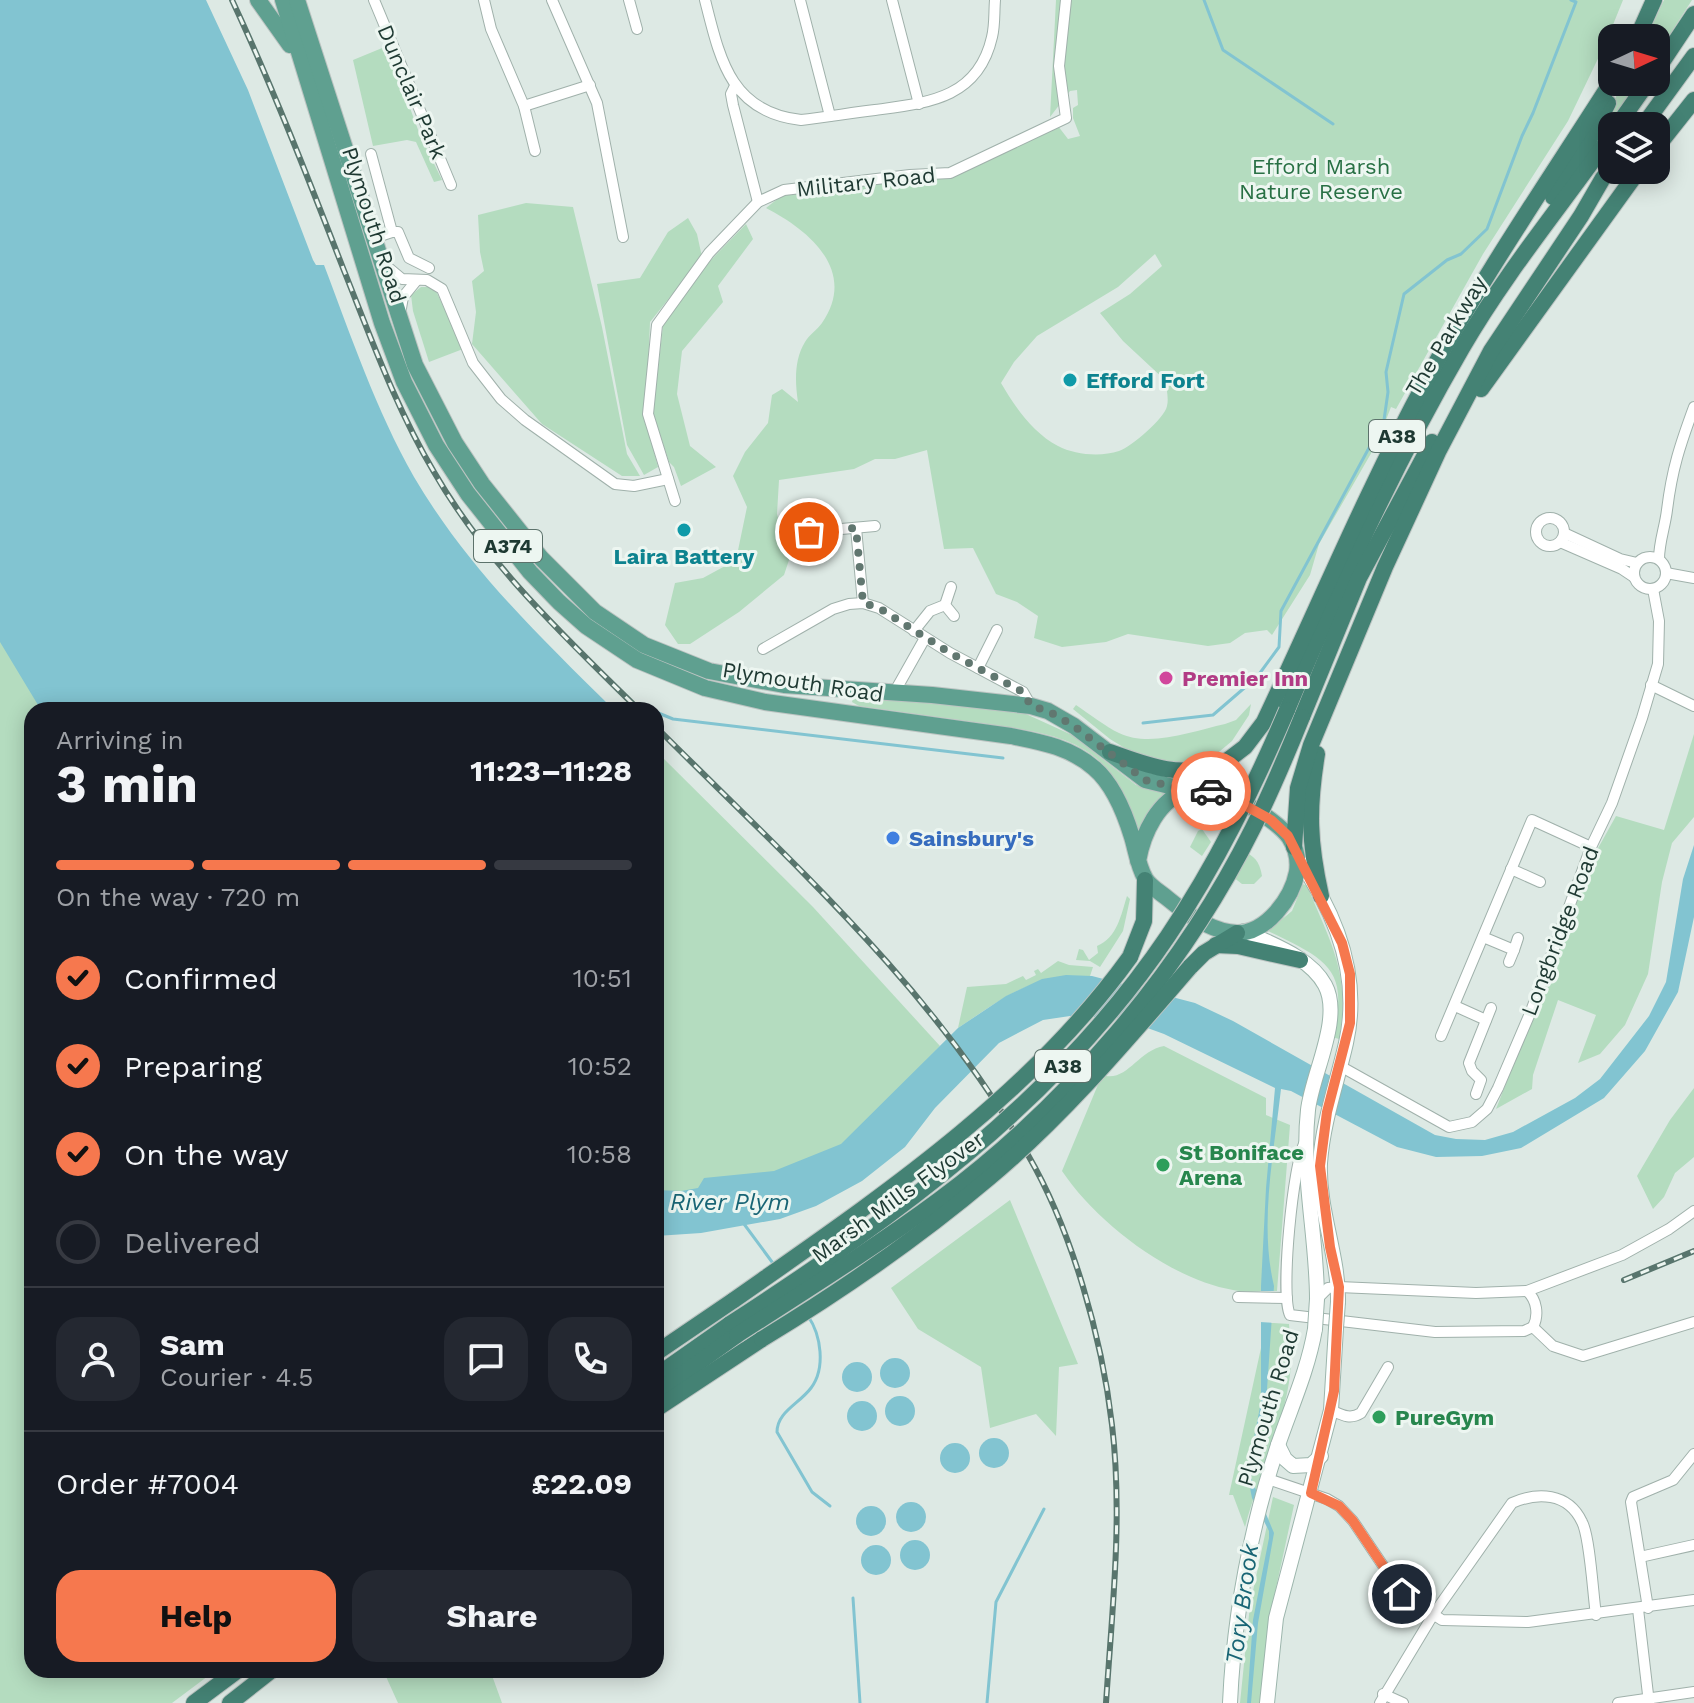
<!DOCTYPE html>
<html lang="en">
<head>
<meta charset="utf-8">
<style>
  body { margin:0; font-family:"Work Sans",sans-serif; background:#242831; color:#f1f3f6; height:100vh; display:flex; flex-direction:column; font-size:30px; white-space:nowrap }
  * { box-sizing:border-box; margin:0 }
  p { font-size:26px; color:#9ea1a6 }
  .icon { flex:none; width:44px; height:44px; fill:none; stroke:currentColor; stroke-width:2; stroke-linecap:round; stroke-linejoin:round }
  .map { position:relative; flex:1; overflow:hidden }
  .details { position:absolute; left:24px; top:702px; width:640px; height:976px; display:flex; flex-direction:column; background:#171b24; border-radius:24px; box-shadow:0 4px 20px #0003 }
  .details>* { flex:none }
  .needle { width:52px; rotate:86deg }
  .buttons { position:absolute; left:1598px; top:24px; display:grid; gap:16px }
  .buttons a { display:grid; place-items:center; width:72px; height:72px; border-radius:16px; background:#171b24; box-shadow:0 4px 20px #0003; font-size:40px }
  .pin { position:absolute; display:grid; place-items:center; width:68px; height:68px; color:#fff; margin:-34px; border:4px solid #fff; border-radius:50%; box-shadow:0 2px 8px #0007 }
  .courier { position:absolute; display:grid; place-items:center; width:80px; height:80px; margin:-40px; border:6px solid #f6784e; border-radius:50%; background:#fff; color:#222; box-shadow:0 2px 10px #0007 }
  .summary em { font-style:normal; font-weight:700 }
  .summary div { display:flex; flex-direction:column-reverse }
  .summary { display:flex; align-items:center; justify-content:space-between; height:136px; padding:0 32px }
  h1 { font-size:52px; font-weight:700; line-height:60px }
  .bar { display:grid; grid-template-columns:repeat(4,1fr); gap:12px 8px; align-content:center; height:96px; padding:0 32px }
  .bar i { height:10px; border-radius:6px; background:#363941 }
  .bar .selected { background:#f6784e }
  .bar p { grid-column:span 4 }
  .line { display:flex; align-items:center; gap:20px; padding:0 32px; border-top:2px solid #363941 }
  .line div { flex:1 }
  .round { display:grid; place-items:center; flex:none; width:84px; height:84px; border-radius:24px; background:#242831 }
  ol { padding:0 32px; list-style:none }
  li { display:flex; align-items:center; gap:24px; height:88px }
  li p { margin-inline-start:auto }
  li .icon { padding:8px; border-radius:50%; background:#f6784e; color:#111; stroke-width:4 }
  li:last-child { color:#9ea1a6 }
  li i { width:44px; height:44px; border:4px solid #363941; border-radius:50% }
  .action { display:flex; gap:16px; margin-top:auto; padding:16px 32px }
  .action a { flex:1; height:92px; border-radius:24px; background:#f6784e; color:#111; font-size:32px; font-weight:700; line-height:92px; text-align:center }
  .action a+a { background:#242831; color:#f1f3f6 }
  .map>svg:first-child { display:block }
</style>
</head>
<body>
<div class="map">
<svg width="1694" height="1703" viewBox="0 0 1694 1703">
  <rect width="100%" height="100%" fill="#dde9e4"/>
  <g fill="#b4dcbf" fill-rule="evenodd">
    <path d="M1056 0H1623L1606 42 1568 121 1483 254 1396 409 1391 407 1377 443 1319 544 1310 575 1272 635 1267 630 1245 633 1230 643 1208 646 1128 634 1106 642 1062 647 1034 638 1038 616 1017 602 996 594 973 548 944 549 927 450 895 459H875L854 469 779 480 777 514 789 560 784 575 739 612 690 644H678L665 625 675 583 703 578 736 560 747 507 733 476 745 452 768 423 772 395 782 389 798 402C795 382 794 360 805 342 809 335 817 330 822 323 858 271 809 230 766 208L785 193 951 176 1058 126 1068 139 1080 136 1073 118V108L1078 105 1077 90 1070 91 1050 117ZM1155 254 1162 266 1130 294 1100 313 1123 341 1166 381C1166 388 1169 398 1167 406 1165 418 1131 447 1119 451 1101 457 1075 455 1058 446 1033 433 1015 407 1001 383L1014 362 1037 336 1118 287Z"/>
    <polygon points="1664,0 1692,0 1656,56 1656,38 1646,38"/>
    <polygon points="387,46 420,135 442,180 434,182 416,142 407,140 373,146 353,60"/>
    <polygon points="1624,82 1638,82 1593,147 1590,145"/>
    <polygon points="526,203 573,207 602,327 627,454 640,476 622,476 542,424 472,344 476,312 472,281 484,271 480,252 478,215"/>
    <polygon points="688,218 697,234 702,257 650,322 646,421 658,467 644,475 627,445 597,284 640,278 668,232"/>
    <polygon points="746,224 753,239 718,286 723,302 682,351 677,394 690,446 716,467 681,486 674,467 669,462 653,413 663,326 710,261"/>
    <polygon points="421,287 429,287 437,293 463,349 429,362 413,311 411,295"/>
    <polygon points="0,577 69,710 32,710 32,1670 216,1670 172,1703 0,1703"/>
    <path d="M853 697 983 707 1026 714 1072 735 1136 785 1168 794 1138 832C1112 741 1065 735 981 723 940 717 900 712 859 706L852 702Z"/>
    <path d="M1251 704 1249 715 1232 741 1208 761 1183 765 1136 755 1110 739 1073 709 1076 705C1088 713 1106 727 1119 733 1150 748 1193 731 1225 724L1236 720Z"/>
    <polygon points="1694,734 1694,817 1672,843 1662,882 1648,974 1625,1025 1600,1054 1578,1063 1596,1015 1558,1000 1533,1075 1532,1089 1496,1109 1597,850 1616,816 1664,830"/>
    <polygon points="656,751 813,907 940,1046 821,1169 656,1197"/>
    <polygon points="1202,829 1211,842 1202,856 1190,847 1198,831"/>
    <path d="M1247 853C1257 858 1260 865 1262 876L1254 884H1242L1233 877Z"/>
    <path d="M1303 884 1307 886C1331 943 1351 975 1339 1039L1332 1037C1351 969 1326 959 1268 931L1292 911Z"/>
    <path d="M1127 896 1130 899 1123 931 1100 967 1090 961 1076 960 1079 949 1083 950 1089 960 1098 953 1097 946C1117 938 1121 915 1127 896Z"/>
    <path d="M1058 961 1069 965 1093 967 1090 976C1032 974 1003 998 958 1028L967 987 1006 984 1023 976 1026 980 1036 975 1034 971 1038 969 1041 973Z"/>
    <path d="M1164 1046 1266 1098V1115L1290 1125 1277 1291C1262 1291 1247 1293 1233 1290 1170 1279 1097 1223 1062 1171L1102 1075C1127 1083 1137 1051 1164 1046Z"/>
    <polygon points="1694,1088 1694,1157 1675,1173 1664,1197 1653,1209 1637,1176 1670,1120"/>
    <polygon points="1010,1200 1078,1364 1059,1367 1056,1436 1036,1414 990,1428 981,1367 918,1329 891,1288"/>
    <path d="M1261 1322 1289 1324C1290 1340 1292 1358 1290 1375 1284 1425 1258 1477 1245 1527L1233 1495H1229L1261 1348Z"/>
    <polygon points="1273,1497 1294,1505 1271,1611 1261,1703 1240,1703 1250,1605"/>
    <polygon points="383,1670 490,1670 502,1703 398,1703"/>
  </g>
  <g fill="#82c4d1">
    <path d="M0 0H206L248 90 313 260 316 265H324C351 336 376 410 414 477 467 567 537 634 611 707H616L619 710H41L0 642Z"/>
    <path d="M1694 845V917L1678 992 1645 1051 1604 1098 1521 1148 1482 1156 1436 1157 1397 1147 1291 1091 1281 1089C1274 1152 1259 1224 1274 1286L1266 1404 1252 1464 1251 1478 1274 1533 1258 1623 1251 1703H1247L1253 1620 1269 1538V1531L1252 1498 1247 1473 1261 1402V1286L1266 1188 1275 1088 1164 1034 1120 1018 1070 1016 1043 1020 999 1043 935 1108 905 1147 862 1181 816 1206 780 1219 701 1233 656 1236V1190L681 1191 698 1188 704 1178 774 1171 841 1144 958 1028 1006 996 1042 979 1066 975 1092 976 1195 1003 1233 1021 1435 1135 1456 1139 1485 1140 1513 1132 1575 1098 1600 1079 1649 1016 1666 982 1683 879Z"/>
    <circle cx="895" cy="1373" r="15"/>
    <circle cx="857" cy="1377" r="15"/>
    <circle cx="900" cy="1411" r="15"/>
    <circle cx="862" cy="1416" r="15"/>
    <circle cx="994" cy="1453" r="15"/>
    <circle cx="955" cy="1458" r="15"/>
    <circle cx="911" cy="1517" r="15"/>
    <circle cx="871" cy="1521" r="15"/>
    <circle cx="915" cy="1555" r="15"/>
    <circle cx="876" cy="1560" r="15"/>
  </g>
  <polygon fill="#dde9e4" points="1260,1291 1277,1291 1276,1323 1260,1322"/>
  <g fill="none" stroke-linecap="round" stroke-linejoin="round">
    <g stroke="#82c4d1" stroke-width="3">
      <polyline points="1204,0 1223,50 1333,124"/>
      <polyline points="624,710 643,710"/>
      <polyline points="656,712 673,719 1003,758"/>
      <polyline points="1143,723 1213,715 1257,677 1279,647 1281,611 1384,420 1388,392 1386,372 1404,294 1447,260 1461,254 1487,229 1522,136 1533,113 1576,2 1571,0"/>
      <polyline points="744,1224 775,1266"/>
      <path d="M808 1316C821 1335 826 1368 811 1388 799 1404 777 1412 777 1432L812 1492 830 1506"/>
      <polyline points="853,1598 860,1703"/>
      <polyline points="987,1703 996,1602 1044,1509"/>
    </g>
    <g stroke="#a0b1ab" stroke-width="12">
      <g id="minor">
        <polyline points="374,0 451,185"/>
        <polyline points="484,0 491,29 524,106 535,151"/>
        <polyline points="552,0 597,103 623,237"/>
        <polyline points="629,0 637,29"/>
        <path d="M705 0C720 59 730 112 801 120 826 117 851 113 875 110 927 103 978 99 992 37 995 25 994 12 995 0"/>
        <polyline points="800,0 830,116"/>
        <polyline points="892,0 919,104"/>
        <polyline points="735,86 731,94 733,105 758,202"/>
        <polyline points="524,106 590,85"/>
        <polyline points="371,154 392,232"/>
        <polyline points="374,238 392,232 398,232 409,258 429,268"/>
        <polyline points="384,264 402,279 427,280 442,289 473,363 501,399 525,420 615,484 634,486 668,479"/>
        <polyline points="400,314 403,297 416,281"/>
        <polyline points="675,501 648,414 657,325 709,253 758,202 784,190 910,175 950,173 1066,118 1059,66 1066,0"/>
        <circle cx="1550" cy="532" r="14"/>
        <polyline points="856,528 863,603"/>
        <polyline points="1564,533 1620,559 1637,563"/>
        <polyline points="785,534 875,526"/>
        <polyline points="1560,542 1622,569 1634,577"/>
        <circle cx="1650" cy="573" r="16"/>
        <path d="M1659 559C1659 542 1665 527 1667 510 1672 469 1680 445 1694 407"/>
        <polyline points="1666,573 1694,578"/>
        <polyline points="951,587 945,605 954,616"/>
        <polyline points="914,631 930,611 945,605"/>
        <polyline points="763,649 833,609 849,604 863,603 879,608 950,653 1023,692 1031,706"/>
        <polyline points="978,668 997,630"/>
        <polyline points="1651,685 1694,706"/>
        <polyline points="894,693 925,638"/>
        <polyline points="1511,869 1540,882"/>
        <polyline points="1483,937 1514,950 1509,962"/>
        <polyline points="1514,950 1518,938"/>
        <polyline points="1455,1006 1486,1020"/>
        <polyline points="1441,1036 1532,820 1591,847"/>
        <polyline points="1340,1066 1449,1127 1472,1122 1487,1109 1498,1088 1531,1011 1591,847 1612,803 1642,718 1658,664 1659,621 1653,589"/>
        <polyline points="1476,1094 1481,1080 1472,1071 1469,1063 1491,1008"/>
        <path d="M1305 1142C1293 1162 1280 1295 1290 1315L1435 1332 1524 1331 1533 1327"/>
        <path d="M1527 1291C1537 1300 1539 1315 1533 1327"/>
        <polyline points="1238,1297 1287,1298"/>
        <polyline points="1317,1299 1328,1288 1339,1287 1476,1293 1527,1291 1622,1255 1669,1229 1694,1211"/>
        <polyline points="1533,1327 1553,1346 1583,1356 1694,1322"/>
        <path d="M1331 1410C1342 1415 1350 1420 1361 1413L1388 1367"/>
        <polyline points="1268,1479 1327,1499 1339,1506 1353,1521 1402,1594 1442,1620 1528,1622 1694,1600"/>
        <polyline points="1640,1557 1694,1545"/>
        <polyline points="1648,1608 1631,1502 1633,1497 1673,1480 1694,1454"/>
        <polyline points="1638,1609 1649,1703"/>
        <polyline points="1383,1694 1403,1703"/>
        <path d="M1380 1703 1433 1615 1512 1503C1537 1492 1568 1492 1582 1522 1590 1537 1593 1595 1596 1615"/>
        <polyline points="1618,1703 1694,1692"/>
      </g>
    </g>
    <g stroke="#9cb5ac" stroke-width="16">
      <g id="secondary">
        <path d="M1298 859C1336 913 1361 976 1346 1043 1337 1083 1323 1121 1320 1163 1318 1210 1339 1256 1338 1302"/>
        <path d="M1244 931C1271 944 1310 957 1325 985 1343 1018 1312 1074 1308 1110 1301 1173 1317 1237 1317 1299"/>
        <polyline points="1278,1445 1285,1459 1293,1466 1311,1465 1321,1456"/>
        <path d="M1230 1703C1234 1614 1250 1530 1278 1445 1291 1407 1308 1370 1315 1329"/>
        <polyline points="1267,1703 1276,1618 1331,1410 1336,1328"/>
      </g>
    </g>
    <g stroke="#bcc4c2" stroke-width="18">
      <g id="primary">
        <polyline points="258,0 290,45"/>
        <path d="M283 0 382 323 404 382 436 445 468 494 530 572 559 602 586 626 637 660 705 688 765 702 1011 736C1041 742 1070 747 1094 768 1113 784 1125 814 1132 837 1136 850 1138 866 1145 878 1149 886 1160 892 1167 898 1185 913 1212 932 1237 933 1267 933 1292 898 1297 872 1299 859 1296 848 1289 837 1274 817 1213 780 1188 790 1158 800 1143 833 1138 861"/>
        <polyline points="297,0 415,365 455,443 482,484 541,558 595,612 644,645 709,671 784,685 932,695 1031,706 1048,711 1074,726 1145,780 1186,790"/>
      </g>
    </g>
    <g stroke="#bcc4c2" stroke-width="18">
      <g id="trunk">
        <polyline points="1637,38 1654,0"/>
        <polyline points="1656,71 1694,14"/>
        <polyline points="1617,126 1648,82"/>
        <polyline points="1643,126 1694,56"/>
        <polyline points="1656,148 1694,100"/>
        <polyline points="1553,197 1589,140 1608,103"/>
        <polyline points="1481,389 1639,170"/>
        <path d="M1287 710C1339 586 1394 465 1462 348 1506 272 1562 205 1612 134"/>
        <polyline points="1302,717 1359,578 1432,442"/>
        <path d="M1110 752C1150 766 1174 777 1217 766"/>
        <path d="M1317 754C1308 809 1309 842 1321 896"/>
        <path d="M1191 788 1245 747 1264 722C1318 608 1366 492 1426 381 1482 277 1549 180 1612 81"/>
        <polyline points="1294,847 1298,788 1311,745 1385,567 1439,450 1491,351 1581,216 1603,178"/>
        <polyline points="1216,945 1238,946 1300,960"/>
        <polyline points="1130,957 1144,921 1145,880"/>
        <polyline points="1190,967 1204,953 1237,933"/>
        <polyline points="656,1353 734,1300"/>
        <polyline points="656,1376 730,1324"/>
        <polyline points="656,1393 737,1335"/>
        <polyline points="656,1409 762,1339"/>
        <polyline points="194,1703 238,1670"/>
        <polyline points="230,1703 272,1670"/>
      </g>
    </g>
    <use href="#minor" stroke="#fff" stroke-width="10"/>
    <use href="#secondary" stroke="#fff" stroke-width="14"/>
    <use href="#primary" stroke="#5fa090" stroke-width="16"/>
    <use href="#trunk" stroke="#448274" stroke-width="16"/>
    <g stroke="#58756d" stroke-width="6">
      <g id="rail">
        <path d="M232 0C273 88 308 178 343 268 371 338 396 408 434 472 487 564 564 636 639 710"/>
        <path d="M656 727C790 861 934 989 1028 1155 1072 1231 1102 1338 1112 1425 1123 1517 1112 1611 1106 1703"/>
        <polyline points="1624,1280 1694,1251"/>
      </g>
    </g>
    <use href="#rail" stroke="#edf6f1" stroke-width="3" stroke-dasharray="9" stroke-linecap="butt"/>
    <g stroke="#9cb5ac" stroke-width="16" stroke-linecap="butt">
      <g id="secondary-bridge">
        <polyline points="1336,1328 1338,1302"/>
        <polyline points="1315,1329 1317,1299"/>
      </g>
    </g>
    <g stroke="#bcc4c2" stroke-width="18" stroke-linecap="butt">
      <g id="trunk-bridge">
        <path d="M734 1300C875 1201 1028 1099 1130 957"/>
        <path d="M730 1324C895 1217 1056 1102 1168 936 1216 865 1253 789 1287 710"/>
        <path d="M737 1335C805 1291 874 1248 939 1200 1067 1105 1182 971 1253 828 1271 792 1287 754 1302 717"/>
        <path d="M762 1339C841 1291 918 1238 989 1178 1063 1116 1127 1040 1190 967"/>
      </g>
    </g>
    <use href="#secondary-bridge" stroke="#fff" stroke-width="14"/>
    <use href="#trunk-bridge" stroke="#448274" stroke-width="16"/>
  </g>
  <g fill="none" stroke-linecap="round" stroke-linejoin="round">
    <polyline stroke="#617770" stroke-width="8" stroke-dasharray="0 14.4" points="809,532 856,528 863,603 879,608 950,653 1023,692 1031,706 1048,711 1074,726 1145,780 1186,790 1211,791"/>
    <polyline stroke="#f6784e" stroke-width="10" points="1211,791 1230,797 1271,820 1288,836 1342,943 1350,974 1350,1023 1327,1112 1320,1166 1330,1247 1339,1287 1334,1391 1311,1493 1339,1506 1353,1521 1402,1594"/>
  </g>
  <g fill="#0f9aa8" stroke="#edf6f1" stroke-width="3">
    <circle cx="1070" cy="380" r="8"/>
    <circle cx="684" cy="530" r="8"/>
  </g>
  <circle fill="#d1479c" stroke="#edf6f1" stroke-width="3" cx="1166" cy="678" r="8"/>
  <circle fill="#3f7fe0" stroke="#edf6f1" stroke-width="3" cx="893" cy="838" r="8"/>
  <g fill="#2e9e5b" stroke="#edf6f1" stroke-width="3">
    <circle cx="1163" cy="1165" r="8"/>
    <circle cx="1379" cy="1417" r="8"/>
  </g>
  <g text-anchor="middle" dominant-baseline="central" stroke-width="6" stroke-linejoin="round" paint-order="stroke">
    <g fill="#edf6f1" stroke="#5c726b" stroke-width="2">
      <rect x="1369" y="420" width="56" height="32" rx="6"/>
      <rect x="474" y="530" width="68" height="32" rx="6"/>
      <rect x="1035" y="1050" width="56" height="32" rx="6"/>
    </g>
    <g font-size="20" font-weight="bold" fill="#1e3932">
      <text x="1397" y="436">A38</text>
      <text x="508" y="546">A374</text>
      <text x="1063" y="1066">A38</text>
    </g>
    <g font-size="22" fill="#1e3932" stroke="#edf6f1">
      <text transform="translate(412 92) rotate(67)">Dunclair Park</text>
      <text transform="translate(866 182) rotate(-6)">Military Road</text>
      <text transform="translate(374 225) rotate(72)">Plymouth Road</text>
      <text transform="translate(1446 336) rotate(-59)">The Parkway</text>
      <text transform="translate(803 682) rotate(9)">Plymouth Road</text>
      <text transform="translate(1560 931) rotate(-69)">Longbridge Road</text>
      <text transform="translate(898 1197) rotate(-36)">Marsh Mills Flyover</text>
      <text transform="translate(1268 1408) rotate(-73)">Plymouth Road</text>
    </g>
    <g font-size="22" fill="#287044" stroke="#edf6f1">
      <text x="1321" y="166">Efford Marsh<tspan x="1321" dy="25">Nature Reserve</tspan></text>
    </g>
    <g font-size="22" font-weight="bold" fill="#0d838f" stroke="#edf6f1" text-anchor="start">
      <text x="1086" y="380">Efford Fort</text>
      <text x="684" y="556" text-anchor="middle">Laira Battery</text>
    </g>
    <g font-size="22" font-weight="bold" fill="#b23c85" stroke="#edf6f1" text-anchor="start">
      <text x="1182" y="678">Premier Inn</text>
    </g>
    <g font-size="22" font-weight="bold" fill="#366cbe" stroke="#edf6f1" text-anchor="start">
      <text x="909" y="838">Sainsbury's</text>
    </g>
    <g font-size="22" font-weight="bold" fill="#27864d" stroke="#edf6f1" text-anchor="start">
      <text x="1179" y="1152">St Boniface<tspan x="1179" dy="25">Arena</tspan></text>
      <text x="1395" y="1417">PureGym</text>
    </g>
    <g font-size="24" font-style="italic" fill="#186575" stroke="#edf6f1">
      <text x="730" y="1202">River Plym</text>
      <text transform="translate(1242 1604) rotate(-82)">Tory Brook</text>
    </g>
  </g>
</svg>
<div class="buttons">
<a><svg class="needle" viewBox="-14 -14 28 28"><path d="M0-13l5 13h-10z" fill="#e53935"/><path d="M0 13l5-13h-10z" fill="#9ea1a6"/></svg></a>
<a><svg class="icon" aria-label="layers" viewBox="0 0 24 24"><path d="M12 4l9 5-9 5-9-5zM3 14l9 5 9-5"/></svg></a>
</div>
<div class="pin" style="left:809px;top:532px;background:#ea580c"><svg class="icon" aria-label="bag" viewBox="0 0 24 24"><path d="M5 8h14l-1 12H6zM9 8a3 3 0 0 1 6 0"/></svg></div>
<div class="pin" style="left:1402px;top:1594px;background:#1f2937"><svg class="icon" aria-label="home" viewBox="0 0 24 24"><path d="M3 11l9-7 9 7M6 9v11h12V9"/></svg></div>
<div class="courier" style="left:1211px;top:791px"><svg class="icon" aria-label="car" viewBox="0 0 24 24"><path d="M5 17H2v-5l4-1 3-4h7l3 4 3 1v5h-3M9 17h6M6 11h13"/><circle cx="7" cy="17" r="2"/><circle cx="17" cy="17" r="2"/></svg></div>
<section class="details">
<div class="summary"><div><h1>3 min</h1><p>Arriving in</p></div><em>11:23–11:28</em></div>
<div class="bar"><i class="selected"></i><i class="selected"></i><i class="selected"></i><i></i><p>On the way · 720 m</p></div>
<ol>
<li><svg class="icon" aria-label="check" viewBox="0 0 24 24"><path d="M5 12l5 5 9-10"/></svg>Confirmed<p>10:51</p></li>
<li><svg class="icon" aria-label="check" viewBox="0 0 24 24"><path d="M5 12l5 5 9-10"/></svg>Preparing<p>10:52</p></li>
<li><svg class="icon" aria-label="check" viewBox="0 0 24 24"><path d="M5 12l5 5 9-10"/></svg>On the way<p>10:58</p></li>
<li><i></i>Delivered</li>
</ol>
<div class="line" style="height:144px"><a class="round"><svg class="icon" aria-label="person" viewBox="0 0 24 24"><circle cx="12" cy="8" r="4"/><path d="M4 21q1-7 8-7t8 7"/></svg></a><div><b>Sam</b><p>Courier · 4.5</p></div><a class="round"><svg class="icon" aria-label="chat" viewBox="0 0 24 24"><path d="M4 5h16v11H9l-5 4z"/></svg></a><a class="round"><svg class="icon" aria-label="phone" viewBox="0 0 24 24"><path d="M5 4h4l2 5-3 2q2 4 5 5l2-3 5 2v4C11 20 4 13 5 4z"/></svg></a></div>
<div class="line" style="height:104px"><div>Order #7004</div><b>£22.09</b></div>
<div class="action"><a>Help</a><a>Share</a></div>
</section>
</div>
</body>
</html>
